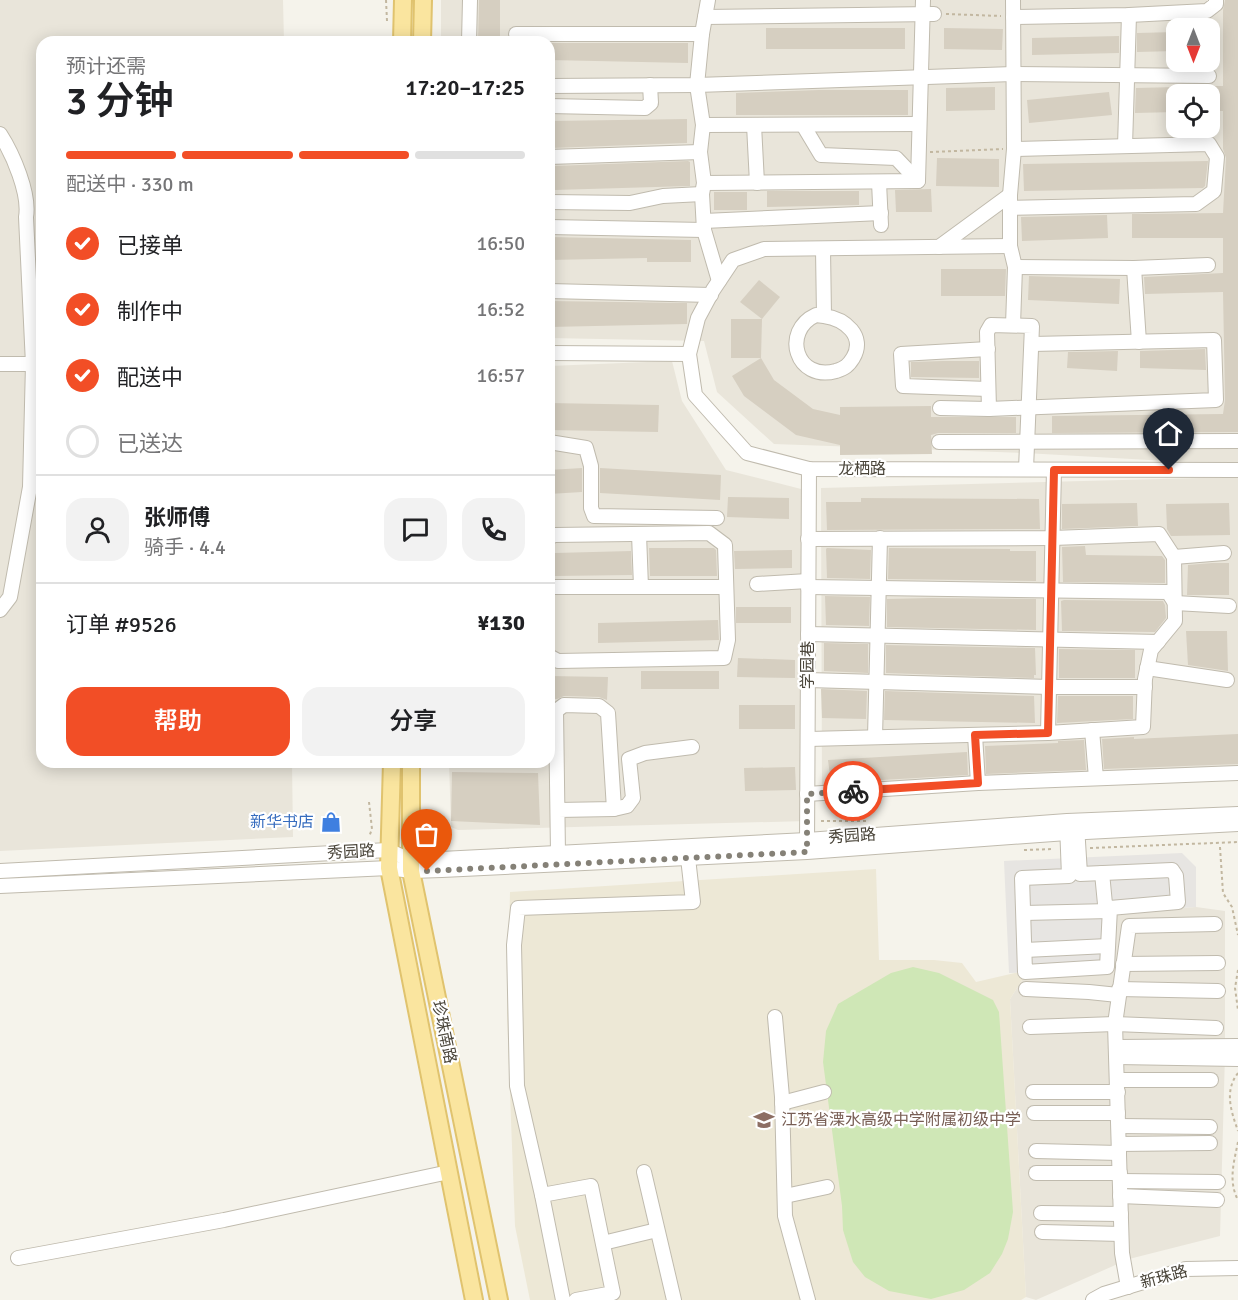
<!DOCTYPE html>
<html lang="zh">
<head>
<meta charset="utf-8">
<style>
  body { margin:0; font-family:Signika,"Noto Sans SC",sans-serif; background:#f2f2f2; color:#202124; height:100vh; display:flex; flex-direction:column; font-size:22px; white-space:nowrap }
  * { box-sizing:border-box; margin:0 }
  p { font-size:20px; color:#757577 }
  .icon { flex:none; width:33px; height:33px; fill:none; stroke:currentColor; stroke-width:2; stroke-linecap:round; stroke-linejoin:round }
  .map { position:relative; flex:1; overflow:hidden }
  .details { position:absolute; left:36px; top:36px; width:519px; height:732px; display:flex; flex-direction:column; background:#fff; border-radius:18px; box-shadow:0 3px 15px #0003 }
  .details>* { flex:none }
  .needle { width:39px; rotate:180deg }
  .controls { position:absolute; left:1166px; top:18px; display:grid; gap:12px }
  .controls a { display:grid; place-items:center; width:54px; height:54px; border-radius:12px; background:#fff; box-shadow:0 3px 15px #0003; font-size:30px }
  .pin { position:absolute; display:grid; place-items:center; width:51px; height:51px; color:#fff; margin:-62px -26px; border-radius:50% 50% 50% 0; rotate:-45deg; box-shadow:0 0 6px #0007 }
  .pin .icon { rotate:45deg }
  .courier { position:absolute; display:grid; place-items:center; width:60px; height:60px; margin:-30px; border:4px solid #f24e26; border-radius:50%; background:#fff; color:#222; box-shadow:0 2px 8px #0007 }
  .summary em { font-style:normal; font-weight:600 }
  .summary div { display:flex; flex-direction:column-reverse }
  .summary { display:flex; align-items:center; justify-content:space-between; height:102px; padding:0 30px }
  h1 { font-size:39px; font-weight:600; line-height:45px }
  .bar { display:grid; grid-template-columns:repeat(4,1fr); gap:9px 6px; align-content:center; height:72px; padding:0 30px }
  .bar i { height:8px; border-radius:4px; background:#e0e0e0 }
  .bar .current { background:#f24e26 }
  .bar p { grid-column:span 4 }
  .line { display:flex; align-items:center; gap:15px; padding:0 30px; border-top:2px solid #e0e0e0 }
  .line div { flex:1 }
  .round { display:grid; place-items:center; flex:none; width:63px; height:63px; border-radius:18px; background:#f2f2f2 }
  ol { padding:0 30px; list-style:none }
  li { display:flex; align-items:center; gap:18px; height:66px }
  li p { margin-inline-start:auto }
  li .icon { padding:6px; border-radius:50%; background:#f24e26; color:#fff; stroke-width:4 }
  li:last-child { color:#757577 }
  li i { width:33px; height:33px; border:3px solid #e0e0e0; border-radius:50% }
  .action { display:flex; gap:12px; margin-top:auto; padding:12px 30px }
  .action a { flex:1; height:69px; border-radius:18px; background:#f24e26; color:#fff; font-size:24px; font-weight:600; line-height:69px; text-align:center }
  .action a+a { background:#f2f2f2; color:#202124 }
  .map>svg:first-child { display:block }
</style>
</head>
<body>
<div class="map">
<svg width="1238" height="1300" viewBox="0 0 1238 1300">
  <rect width="100%" height="100%" fill="#f5f3eb"/>
  <g fill="#e9e5da" fill-rule="evenodd">
    <polygon points="0,0 283,0 284,42 42,42 42,762 292,762 293,837 0,851"/>
    <path d="M441 0H1238V465L1025 453 774 444 717 392 704 341 549 338V42H441ZM1176 28H1209V62H1176ZM1176 94H1209V128H1176Z"/>
    <polygon points="672,361 682,401 726,470 805,490 807,821 458,830 451,827 449,762 549,762 549,366"/>
    <polygon points="1238,477 1238,778 822,796 821,488"/>
    <polygon points="1196,907 1225,911 1225,1054 1220,1236 1129,1259 1036,1300 1026,1297 1010,999 1024,977 1115,912"/>
  </g>
  <polygon fill="#ede8d6" points="876,869 879,960 934,960 962,963 976,982 1019,972 1024,977 1010,999 1026,1297 1021,1300 530,1300 515,1226 507,1014 510,892"/>
  <polygon fill="#cfe7b6" points="913,967 939,973 993,1000 999,1012 1013,1212 1008,1239 1002,1254 990,1273 964,1290 931,1299 889,1291 865,1277 853,1262 843,1230 842,1206 823,1062 826,1031 838,1004 891,973"/>
  <polygon fill="#e7e5e2" points="1182,853 1196,867 1196,907 1115,912 1111,971 1009,973 1004,861"/>
  <g fill="#d6cfc1">
    <polygon points="479,0 500,0 500,42 478,42"/>
    <polygon points="1225,0 1238,0 1238,432 1052,433 1052,416 1223,414 1225,400 1223,292 1145,294 1144,277 1223,273 1223,238 1132,238 1132,214 1223,213 1226,158 1223,149 1223,111 1209,111 1209,86 1223,86 1223,10"/>
    <rect x="766" y="28" width="139" height="21"/>
    <polygon points="944,28 1003,29 1002,50 944,49"/>
    <polygon points="1176,32 1176,51 1137,52 1137,33"/>
    <polygon points="1119,36 1119,53 1032,55 1032,38"/>
    <polygon points="549,43 688,43 688,63 549,60"/>
    <polygon points="995,87 995,110 946,111 946,88"/>
    <polygon points="1176,87 1176,112 1135,113 1136,88"/>
    <polygon points="819,90 908,90 908,115 736,115 736,93"/>
    <polygon points="1109,92 1112,115 1029,123 1027,100"/>
    <polygon points="687,119 687,143 551,148 551,121"/>
    <polygon points="937,158 999,159 999,187 936,186"/>
    <polygon points="688,161 690,162 690,186 554,190 553,166"/>
    <polygon points="1208,161 1205,186 1203,188 1024,191 1023,164"/>
    <polygon points="931,189 932,212 896,212 895,190"/>
    <polygon points="767,191 859,191 859,205 767,207"/>
    <rect x="714" y="192" width="33" height="18"/>
    <polygon points="1107,215 1108,238 1022,241 1021,217"/>
    <polygon points="549,237 691,240 691,262 647,262 647,258 549,260"/>
    <polygon points="941,269 1006,269 1005,296 941,296"/>
    <polygon points="1029,276 1120,279 1119,304 1028,300"/>
    <polygon points="759,280 780,297 762,319 740,302"/>
    <polygon points="549,301 687,303 687,324 549,327"/>
    <polygon points="731,319 762,319 761,358 731,358"/>
    <polygon points="1205,349 1206,370 1140,368 1140,351"/>
    <polygon points="1118,351 1117,371 1067,368 1068,352"/>
    <polygon points="761,358 774,380 813,409 840,415 840,407 931,406 931,417 1016,417 1016,433 938,433 931,435 932,454 840,455 840,445 796,435 744,396 732,376"/>
    <polygon points="943,361 979,361 979,378 911,377 911,362"/>
    <polygon points="549,403 659,405 658,432 549,430"/>
    <polygon points="582,468 582,492 549,494 549,470"/>
    <polygon points="600,468 721,475 720,500 600,493"/>
    <polygon points="728,497 789,498 789,519 727,517"/>
    <polygon points="861,498 1039,499 1040,529 827,530 826,502 861,502"/>
    <polygon points="1137,503 1138,526 1062,529 1062,504"/>
    <polygon points="1229,503 1230,535 1171,536 1167,529 1166,504"/>
    <polygon points="1085,546 1086,555 1162,556 1165,560 1165,583 1063,582 1062,547"/>
    <polygon points="649,548 714,548 716,550 717,576 650,576"/>
    <polygon points="827,548 871,550 870,579 827,578 826,549"/>
    <polygon points="889,548 1010,549 1010,551 1036,551 1036,581 888,579"/>
    <polygon points="792,550 792,568 735,569 734,551"/>
    <polygon points="631,551 632,575 555,576 555,553"/>
    <polygon points="1212,563 1229,563 1229,595 1187,595 1188,565"/>
    <polygon points="825,596 870,597 869,626 826,625"/>
    <polygon points="931,598 1036,599 1036,630 887,627 887,599"/>
    <polygon points="1064,600 1163,601 1165,605 1166,618 1155,632 1062,631 1061,601"/>
    <rect x="736" y="607" width="55" height="16"/>
    <polygon points="718,620 719,640 598,643 598,623"/>
    <polygon points="1186,631 1227,631 1228,671 1188,665"/>
    <polygon points="824,643 868,644 868,673 824,671"/>
    <polygon points="886,645 1035,648 1036,675 1034,675 1034,678 886,673"/>
    <polygon points="1059,649 1135,650 1135,678 1059,678"/>
    <polygon points="738,658 795,660 795,678 737,677"/>
    <rect x="641" y="671" width="78" height="18"/>
    <polygon points="549,676 608,677 607,700 599,697 564,696 557,699 549,699"/>
    <polygon points="821,689 867,691 866,719 822,718"/>
    <polygon points="885,691 1034,696 1035,723 884,720"/>
    <polygon points="1058,696 1133,696 1133,719 1057,723"/>
    <rect x="739" y="705" width="56" height="24"/>
    <polygon points="1238,734 1238,764 1104,769 1102,739 1134,737 1134,739"/>
    <polygon points="1084,740 1086,770 986,774 985,746 1058,743 1058,741"/>
    <polygon points="967,752 968,775 831,783 828,760"/>
    <polygon points="795,767 796,790 745,791 744,768"/>
    <polygon points="452,772 538,773 540,825 451,821"/>
  </g>
  <g fill="none" stroke-linecap="round" stroke-linejoin="round">
    <g stroke="#c0bbae" stroke-width="16">
      <g id="minor">
        <polyline points="708,0 702,34 697,85 703,125 700,152 704,183 702,194 704,230 719,281"/>
        <polyline points="1013,0 1014,149 1010,195 1010,246 1015,267 1013,325"/>
        <polyline points="705,17 934,14"/>
        <polyline points="1013,17 1129,15 1207,11 1216,4 1216,0"/>
        <polyline points="516,34 702,34"/>
        <polyline points="469,42 470,0"/>
        <polyline points="549,86 697,85 1013,74 1209,76"/>
        <polyline points="549,106 645,108 651,103 650,85"/>
        <polyline points="703,125 919,124"/>
        <polyline points="754,125 757,183"/>
        <polyline points="803,125 821,155 896,158 918,181"/>
        <path d="M0 134C13 154 30 194 26 217L33 364 30 487 10 597 0 610"/>
        <polyline points="1125,146 1129,15"/>
        <polyline points="549,157 700,152"/>
        <polyline points="879,182 881,225"/>
        <polyline points="704,183 918,181 923,0"/>
        <polyline points="549,202 630,203 663,196 702,194"/>
        <polyline points="1010,208 1196,204 1214,191 1217,157 1209,144 1014,149"/>
        <polyline points="704,221 881,213"/>
        <polyline points="549,227 704,230"/>
        <polyline points="1010,246 764,249 733,260 713,290 698,318 689,354 695,395 747,453 809,469 1238,470"/>
        <polyline points="939,247 1010,195"/>
        <path d="M823 249 824 316 816 315C781 331 796 382 836 371 845 368 848 366 853 358 866 336 845 319 824 316"/>
        <polyline points="1015,267 1134,268 1208,265"/>
        <polyline points="1134,268 1139,342"/>
        <polyline points="549,291 711,295"/>
        <polyline points="988,349 901,354 903,386 988,389"/>
        <polyline points="549,353 689,354"/>
        <polyline points="0,364 40,364"/>
        <polyline points="940,408 989,409 1216,400 1214,340 1032,344"/>
        <polyline points="989,409 987,332 991,325 1032,326 1026,469"/>
        <polyline points="549,442 586,448 591,466 591,508 594,516 717,518"/>
        <polyline points="939,442 1238,441"/>
        <polyline points="639,534 641,587"/>
        <polyline points="549,538 554,535 709,533 725,545 728,640 724,658 558,661 549,656"/>
        <polyline points="1174,557 1224,553"/>
        <polyline points="757,584 808,581"/>
        <polyline points="549,587 725,587"/>
        <polyline points="808,587 1168,592 1175,603"/>
        <polyline points="1175,603 1229,606"/>
        <polyline points="808,634 1158,642"/>
        <polyline points="1147,668 1227,680"/>
        <polyline points="808,680 1049,687 1145,687"/>
        <polyline points="1092,730 1096,778"/>
        <polyline points="1048,733 1054,470"/>
        <polyline points="975,735 978,783"/>
        <polyline points="875,737 880,538"/>
        <polyline points="808,739 1048,733 1143,727 1145,679 1151,650 1175,621 1174,557 1159,534 1053,538 808,539"/>
        <polyline points="807,794 978,783 1238,773"/>
        <polyline points="614,809 627,806 633,798 629,759 645,753 692,747"/>
        <polyline points="558,810 614,809 608,713 599,706 564,705 556,711 558,853"/>
        <polyline points="1067,825 1069,876 1022,878 1025,972 1107,967 1110,908 1178,902 1176,876 1172,870 1080,874 1077,826"/>
        <polyline points="807,846 809,469"/>
        <polyline points="0,871 388,850 410,860 441,859 807,840 1067,821 1238,814"/>
        <polyline points="1102,873 1105,904 1110,908"/>
        <polyline points="0,886 389,868 411,871 442,870 807,852 1067,833 1238,824"/>
        <polyline points="1024,913 1110,911"/>
        <polyline points="1025,950 1108,946"/>
        <polyline points="1123,964 1218,963"/>
        <polyline points="1026,989 1089,992 1118,995"/>
        <polyline points="1119,989 1218,991"/>
        <polyline points="775,1017 782,1097 785,1216 808,1300"/>
        <polyline points="1030,1027 1115,1024 1216,1028"/>
        <polyline points="1117,1047 1238,1046"/>
        <polyline points="1117,1057 1238,1059"/>
        <polyline points="1117,1080 1211,1080"/>
        <polyline points="1033,1092 1118,1092"/>
        <polyline points="782,1103 824,1092"/>
        <polyline points="1034,1113 1118,1113"/>
        <polyline points="1119,1126 1210,1127"/>
        <polyline points="1119,1144 1210,1143"/>
        <polyline points="1036,1151 1119,1153"/>
        <polyline points="644,1172 674,1300"/>
        <polyline points="1036,1173 1120,1173"/>
        <polyline points="1120,1181 1218,1182"/>
        <polyline points="542,1195 517,1086 514,945 518,908 693,902 688,858"/>
        <polyline points="785,1196 827,1187"/>
        <polyline points="1120,1196 1217,1200"/>
        <polyline points="1041,1213 1121,1214"/>
        <polyline points="1042,1232 1121,1234"/>
        <polyline points="603,1243 657,1230"/>
        <polyline points="18,1258 224,1220 449,1172"/>
        <polyline points="1128,1287 1122,1253 1115,1024 1129,926 1215,924"/>
        <polyline points="563,1300 542,1195 591,1186 613,1293 576,1300"/>
        <polyline points="1093,1300 1104,1294 1186,1269 1238,1268"/>
      </g>
    </g>
    <g stroke="#e0c36e" stroke-width="20">
      <g id="major">
        <polyline points="402,42 403,0"/>
        <polyline points="422,42 423,0"/>
        <polyline points="392,762 389,868 474,1300"/>
        <polyline points="411,762 411,871 499,1300"/>
      </g>
    </g>
    <g stroke="#c2b7a0" stroke-width="2" stroke-dasharray="3 3" stroke-linecap="butt">
      <polyline points="386,0 387,21"/>
      <polyline points="946,14 1001,16"/>
      <polyline points="930,152 1003,149"/>
      <polyline points="369,802 372,829 369,837"/>
      <polyline points="821,821 867,821"/>
      <polyline points="1220,847 1223,893 1232,907 1238,935"/>
      <polyline points="1090,848 1238,842"/>
      <polyline points="1024,850 1054,849"/>
      <polyline points="1238,970 1235,988 1238,1010"/>
      <path d="M1238 1073C1224 1091 1231 1111 1238 1131"/>
      <path d="M1238 1142C1234 1162 1228 1181 1238 1200"/>
    </g>
    <use href="#minor" stroke="#fff" stroke-width="14"/>
    <use href="#major" stroke="#fae59f" stroke-width="16"/>
  </g>
  <g fill="none" stroke-linecap="round" stroke-linejoin="round">
    <polyline stroke="#858177" stroke-width="6" stroke-dasharray="0 10.8" points="427,871 807,852 807,794 853,791"/>
    <polyline stroke="#f24e26" stroke-width="8" points="853,791 978,783 975,735 1048,733 1054,470 1169,470"/>
  </g>
  <defs>
    <g id="shop-bare" transform="scale(1.62)"><path d="M-5-2.5h2.3a2.7 3.5 0 0 1 5.4 0H5L5.5 6h-11ZM-1.5-2.5h3a1.5 2.3 0 0 0-3 0Z" fill="#3f7fe0" stroke="#fff" stroke-width="2.5" paint-order="stroke"/></g>
    <g id="school-bare" transform="scale(1.62)"><path d="M0-5L7-2L0 1L-7-2ZM-4 1L0 2.5L4 1V4Q0 6-4 4Z" fill="#8d6e63" stroke="#fff" stroke-width="2.5" paint-order="stroke"/></g>
  </defs>
  <g fill-rule="evenodd">
    <use href="#shop-bare" x="331" y="822"/>
    <use href="#school-bare" x="764" y="1120"/>
  </g>
  <g text-anchor="middle" dominant-baseline="central" stroke-width="4.5" stroke-linejoin="round" paint-order="stroke">
    <g font-size="16" fill="#494439" stroke="#fff">
      <text x="862" y="469">龙栖路</text>
      <text transform="translate(808 665) rotate(-90)">学园巷</text>
      <text transform="translate(852 836) rotate(-4)">秀园路</text>
      <text transform="translate(351 852) rotate(-3)">秀园路</text>
      <text transform="translate(444 1032) rotate(78)">珍珠南路</text>
      <text transform="translate(1164 1277) rotate(-15)">新珠路</text>
    </g>
    <g font-size="16" fill="#366cbe" stroke="#fff" text-anchor="end">
      <text x="314" y="822">新华书店</text>
    </g>
    <g font-size="16" fill="#785e54" stroke="#fff" text-anchor="start">
      <text x="781" y="1120">江苏省溧水高级中学附属初级中学</text>
    </g>
  </g>
</svg>
<div class="controls">
<a><svg class="needle" viewBox="-14 -14 28 28"><path d="M0-13l5 13h-10z" fill="#e53935"/><path d="M0 13l5-13h-10z" fill="#757577"/></svg></a>
<a><svg class="icon" aria-label="locate" viewBox="0 0 24 24"><circle cx="12" cy="12" r="6"/><path d="M12 2v4M12 18v4M2 12h4M18 12h4"/></svg></a>
</div>
<div class="pin" style="left:427px;top:871px;background:#ea580c"><svg class="icon" aria-label="bag" viewBox="0 0 24 24"><path d="M5 8h14l-1 12H6zM9 8a3 3 0 0 1 6 0"/></svg></div>
<div class="pin" style="left:1169px;top:470px;background:#1f2937"><svg class="icon" aria-label="home" viewBox="0 0 24 24"><path d="M3 11l9-7 9 7M6 9v11h12V9"/></svg></div>
<div class="courier" style="left:853px;top:791px"><svg class="icon" aria-label="bike" viewBox="0 0 24 24"><circle cx="6" cy="16" r="4"/><circle cx="18" cy="16" r="4"/><path d="M6 16l4-8h5l3 8M10 8l3 8H6M13 5h3"/></svg></div>
<section class="details">
<div class="summary"><div><h1>3 分钟</h1><p>预计还需</p></div><em>17:20–17:25</em></div>
<div class="bar"><i class="current"></i><i class="current"></i><i class="current"></i><i></i><p>配送中 · 330 m</p></div>
<ol>
<li><svg class="icon" aria-label="check" viewBox="0 0 24 24"><path d="M5 12l5 5 9-10"/></svg>已接单<p>16:50</p></li>
<li><svg class="icon" aria-label="check" viewBox="0 0 24 24"><path d="M5 12l5 5 9-10"/></svg>制作中<p>16:52</p></li>
<li><svg class="icon" aria-label="check" viewBox="0 0 24 24"><path d="M5 12l5 5 9-10"/></svg>配送中<p>16:57</p></li>
<li><i></i>已送达</li>
</ol>
<div class="line" style="height:108px"><a class="round"><svg class="icon" aria-label="person" viewBox="0 0 24 24"><circle cx="12" cy="8" r="4"/><path d="M4 21q1-7 8-7t8 7"/></svg></a><div><b>张师傅</b><p>骑手 · 4.4</p></div><a class="round"><svg class="icon" aria-label="chat" viewBox="0 0 24 24"><path d="M4 5h16v11H9l-5 4z"/></svg></a><a class="round"><svg class="icon" aria-label="phone" viewBox="0 0 24 24"><path d="M5 4h4l2 5-3 2q2 4 5 5l2-3 5 2v4C11 20 4 13 5 4z"/></svg></a></div>
<div class="line" style="height:78px"><div>订单 #9526</div><b>¥130</b></div>
<div class="action"><a>帮助</a><a>分享</a></div>
</section>
</div>
</body>
</html>
